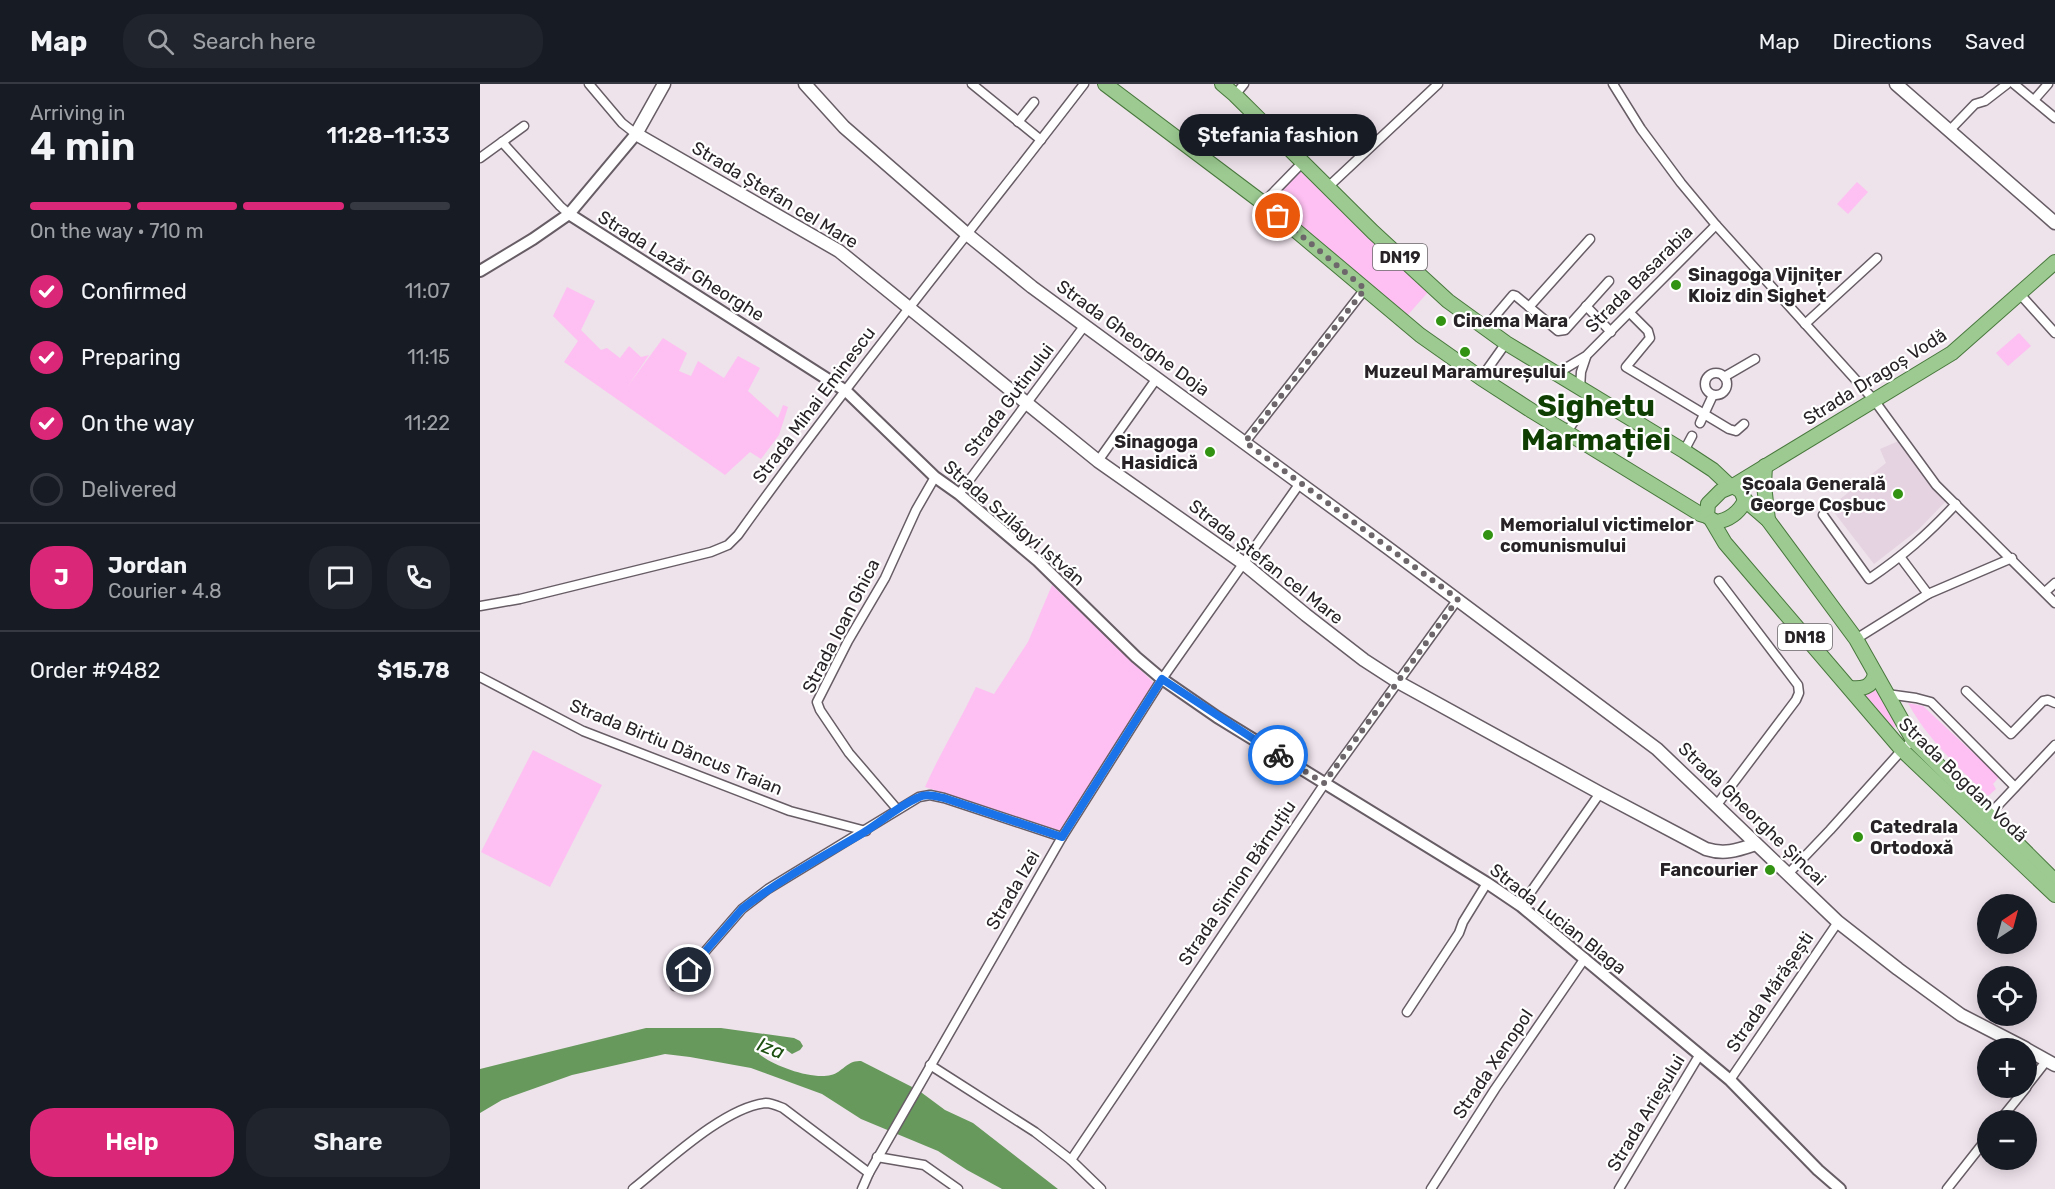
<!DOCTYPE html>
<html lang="en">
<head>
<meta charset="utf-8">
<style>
  body { margin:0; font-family:Rubik,sans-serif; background:#20242c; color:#f1f3f6; height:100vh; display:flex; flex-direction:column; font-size:22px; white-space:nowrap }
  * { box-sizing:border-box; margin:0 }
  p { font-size:20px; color:#9ea1a6 }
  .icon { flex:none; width:33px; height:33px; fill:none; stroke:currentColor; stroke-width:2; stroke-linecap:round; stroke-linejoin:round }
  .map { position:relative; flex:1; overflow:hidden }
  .panel { display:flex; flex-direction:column; background:#171b24; width:480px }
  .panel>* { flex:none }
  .needle { width:39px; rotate:36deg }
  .buttons { position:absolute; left:1497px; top:810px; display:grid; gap:12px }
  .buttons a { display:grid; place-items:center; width:60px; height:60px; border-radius:50%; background:#171b24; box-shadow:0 3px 15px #0003; font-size:30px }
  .pin { position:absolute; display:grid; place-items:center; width:51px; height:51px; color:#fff; margin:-26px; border:3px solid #fff; border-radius:50%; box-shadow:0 2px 6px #0007 }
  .courier { position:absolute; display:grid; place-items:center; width:60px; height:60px; margin:-30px; border:4px solid #1a73e8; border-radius:50%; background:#fff; color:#222; box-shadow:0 2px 8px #0007 }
  .bubble { position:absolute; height:42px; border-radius:21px; background:#171b24; box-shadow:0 3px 15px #0003; font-size:20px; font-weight:600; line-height:42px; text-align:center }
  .overview em { font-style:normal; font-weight:600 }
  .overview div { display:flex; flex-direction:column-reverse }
  .overview { display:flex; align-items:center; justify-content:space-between; height:102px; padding:0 30px }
  h1 { font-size:39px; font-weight:600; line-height:45px }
  .bar { display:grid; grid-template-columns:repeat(4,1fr); gap:9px 6px; align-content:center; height:72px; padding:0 30px }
  .bar i { height:8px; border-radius:4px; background:#363941 }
  .bar .current { background:#db2777 }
  .bar p { grid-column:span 4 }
  .line { display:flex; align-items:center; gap:15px; padding:0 30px; border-top:2px solid #363941 }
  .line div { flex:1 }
  .round { display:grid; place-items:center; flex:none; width:63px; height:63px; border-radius:24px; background:#20242c }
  ol { padding:0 30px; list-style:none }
  li { display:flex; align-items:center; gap:18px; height:66px }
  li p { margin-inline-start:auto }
  li .icon { padding:6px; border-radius:50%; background:#db2777; color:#fff; stroke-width:4 }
  li:last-child { color:#9ea1a6 }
  li i { width:33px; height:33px; border:3px solid #363941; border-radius:50% }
  .action { display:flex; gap:12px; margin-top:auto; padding:12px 30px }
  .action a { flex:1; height:69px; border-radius:24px; background:#db2777; color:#fff; font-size:24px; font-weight:600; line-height:69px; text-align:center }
  .action a+a { background:#20242c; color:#f1f3f6 }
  header { display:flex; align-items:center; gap:36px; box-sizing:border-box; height:84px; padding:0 30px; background:#171b24; border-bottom:2px solid #363941 }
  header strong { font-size:28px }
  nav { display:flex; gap:33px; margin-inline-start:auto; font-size:21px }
  .search { width:420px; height:54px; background:#20242c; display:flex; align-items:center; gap:15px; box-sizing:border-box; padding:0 21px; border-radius:24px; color:#9ea1a6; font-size:22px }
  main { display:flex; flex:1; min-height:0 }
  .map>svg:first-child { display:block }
</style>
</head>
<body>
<header>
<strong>Map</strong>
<div class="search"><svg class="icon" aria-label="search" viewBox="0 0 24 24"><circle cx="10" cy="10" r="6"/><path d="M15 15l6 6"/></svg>Search here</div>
<nav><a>Map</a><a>Directions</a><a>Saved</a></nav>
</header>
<main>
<section class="panel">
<div class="overview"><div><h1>4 min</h1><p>Arriving in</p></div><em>11:28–11:33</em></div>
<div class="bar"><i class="current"></i><i class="current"></i><i class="current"></i><i></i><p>On the way · 710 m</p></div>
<ol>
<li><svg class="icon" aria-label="check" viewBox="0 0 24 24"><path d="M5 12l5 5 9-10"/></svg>Confirmed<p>11:07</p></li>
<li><svg class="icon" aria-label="check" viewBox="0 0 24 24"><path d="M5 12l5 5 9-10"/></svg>Preparing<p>11:15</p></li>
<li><svg class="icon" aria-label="check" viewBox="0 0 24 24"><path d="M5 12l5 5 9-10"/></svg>On the way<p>11:22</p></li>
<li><i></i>Delivered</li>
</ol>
<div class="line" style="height:108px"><b class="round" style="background:#db2777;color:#fff">J</b><div><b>Jordan</b><p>Courier · 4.8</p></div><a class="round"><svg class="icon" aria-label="chat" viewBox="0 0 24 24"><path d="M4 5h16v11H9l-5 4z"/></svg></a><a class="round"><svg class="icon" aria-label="phone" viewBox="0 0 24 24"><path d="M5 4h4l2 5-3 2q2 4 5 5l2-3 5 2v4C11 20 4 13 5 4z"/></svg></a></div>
<div class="line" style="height:78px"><div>Order #9482</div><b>$15.78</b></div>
<div class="action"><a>Help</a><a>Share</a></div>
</section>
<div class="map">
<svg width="1575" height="1105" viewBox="0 0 1575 1105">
  <rect width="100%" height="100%" fill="#eee2eb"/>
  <polygon fill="#e5d3e1" points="1421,356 1444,390 1466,417 1439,445 1394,480 1350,423 1406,379 1400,365"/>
  <g fill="#fec0f2">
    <polygon points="822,85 948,208 926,233 790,120"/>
    <polygon points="1377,98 1388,108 1368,130 1357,120"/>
    <polygon points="87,203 115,217 101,246 121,266 127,264 140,274 149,262 161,273 169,271 148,302 183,254 207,269 199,287 211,292 218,277 244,294 258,272 280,284 268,307 298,334 303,321 308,323 299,351 281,375 270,368 245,391 84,278 98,257 73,232"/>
    <polygon points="1539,249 1551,262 1528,282 1516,269"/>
    <path d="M572 501 674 599 581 747 445 703C460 669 480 637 496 603L514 610 548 558Z"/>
    <polygon points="1394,599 1420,639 1410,646 1380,610"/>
    <path d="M1428 619 1443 622 1519 693 1513 700 1516 705 1508 712C1479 684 1448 656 1428 619Z"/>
    <polygon points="53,666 122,701 70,803 1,768"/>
  </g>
  <path fill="#67995c" d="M166 944H241L314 954 320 957 323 962 320 966 312 970 294 957 282 962 279 970C294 982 332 996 351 991 363 988 367 976 381 977L438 1006 465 1026 493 1039 578 1105H522L487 1086 458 1067 381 1035 342 1010 271 984 210 973 185 970 92 991 22 1016 0 1029V985Z"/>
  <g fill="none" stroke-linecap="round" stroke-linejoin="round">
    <g stroke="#675d65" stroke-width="11">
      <g id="minor">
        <polyline points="109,0 142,39 156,50"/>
        <polyline points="492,0 561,56"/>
        <polyline points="1133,0 1161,45 1201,99 1236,141 1394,316 1456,401 1575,519"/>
        <polyline points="1534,0 1575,34"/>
        <polyline points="755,11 764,0"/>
        <polyline points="1554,16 1568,0"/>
        <polyline points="538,38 554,18"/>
        <polyline points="1470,46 1495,20 1505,17 1527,0"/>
        <polyline points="22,58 80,122 89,130"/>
        <polyline points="0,74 44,42"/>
        <polyline points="848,103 958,0"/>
        <polyline points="783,119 823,78"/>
        <polyline points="1539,209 1575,249"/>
        <polyline points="1106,222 1131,248"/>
        <polyline points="1049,223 1110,155"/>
        <polyline points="1150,229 1168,247 1170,254 1146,283 1249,345 1256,347 1264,340"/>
        <polyline points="1325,240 1397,174"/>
        <polyline points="1005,244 1033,211 1036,212 1078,247 1085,246 1129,197"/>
        <circle cx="1236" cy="300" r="11"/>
        <polyline points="1076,290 1106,272 1236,141"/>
        <polyline points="1244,293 1275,275"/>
        <polyline points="1001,294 1026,259"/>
        <polyline points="1100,304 1101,288 1106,273"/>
        <polyline points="1220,339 1233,311"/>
        <polyline points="1087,348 1111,311"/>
        <polyline points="765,358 885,205"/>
        <polyline points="1204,367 1212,352"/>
        <polyline points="618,377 677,294"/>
        <polyline points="479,410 605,241"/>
        <path d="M1343 431 1389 495C1424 471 1447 451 1476 420"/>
        <polyline points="1421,474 1448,510"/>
        <polyline points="1565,508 1575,499"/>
        <path d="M0 522 40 515 231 468 248 461 258 451C368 297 489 150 604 0"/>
        <polyline points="1376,555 1448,510 1532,474"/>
        <polyline points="0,593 103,647 310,727 386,747"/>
        <polyline points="1486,607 1531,650 1563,617 1568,616 1575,619"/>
        <polyline points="1407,610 1436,614 1451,618 1535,703"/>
        <polyline points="1236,722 1316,616 1319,609 1318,601 1239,497"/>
        <polyline points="417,725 369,669 340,626 337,618 368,557 405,494 436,426 455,393"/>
        <polyline points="1507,733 1575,661"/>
        <polyline points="1308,790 1350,746 1422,666 1433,656"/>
        <polyline points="1041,822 1120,709"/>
        <polyline points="195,902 262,825 288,805 439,713 450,711 464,714 582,753"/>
        <polyline points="927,928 979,849 983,838 1007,799"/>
        <polyline points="450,981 555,1048 591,1076 621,1105"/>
        <polyline points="1250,996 1358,838"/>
        <polyline points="1546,1003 1567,976"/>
        <polyline points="1520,1036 1546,1004"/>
        <polyline points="397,1073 444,1081 478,1105"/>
        <polyline points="591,1076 845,699 978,515"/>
        <path d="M153 1105C186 1079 244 1023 286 1019 291 1019 298 1022 303 1024L389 1089"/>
        <polyline points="382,1105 389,1089 582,753 682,595 820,399"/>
        <polyline points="951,1105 1015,1005 1105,874"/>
        <polyline points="1139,1105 1220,970"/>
        <polyline points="1467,1105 1508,1053"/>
      </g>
    </g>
    <g stroke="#675d65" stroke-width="14">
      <g id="tertiary">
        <polyline points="89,130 366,307 455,393 479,410 558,477 656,573 682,595 737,633 1007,799 1041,822 1250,996 1338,1086 1360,1105"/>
        <polyline points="0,187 53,155 89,130 156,50"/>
      </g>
    </g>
    <g stroke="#675d65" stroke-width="15">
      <g id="secondary">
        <path d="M184 0 156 50 359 167 618 377 763 479 826 531 884 576 918 598 1120 709 1226 765C1245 771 1258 766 1276 760"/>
        <polyline points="325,0 364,43 488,151 552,203 908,464 1177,665 1358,838 1418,885 1481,931 1545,964"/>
        <polyline points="1416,0 1575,139"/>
        <polyline points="1546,965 1575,981"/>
      </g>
    </g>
    <g stroke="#48783c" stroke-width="16">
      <g id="primary">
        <polyline points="625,0 783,119 940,251 1001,294 1052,327 1220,430 1227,432"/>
        <polyline points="742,0 755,11 893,148 968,217 1026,259 1204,367 1233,386 1250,402"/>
        <polyline points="1285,382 1284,401 1288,436"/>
        <polyline points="1253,402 1261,407 1265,416 1288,436 1376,555 1433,656 1575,797"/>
        <path d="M1265 416C1260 428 1248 437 1235 438L1227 432 1228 420 1241 407 1253 402 1472 269 1575 178"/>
        <polyline points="1232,437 1245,459 1422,666 1575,811"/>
        <path d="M1370 604C1382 605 1392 604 1395 590"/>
      </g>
    </g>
    <use href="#minor" stroke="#fff" stroke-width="8"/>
    <use href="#tertiary" stroke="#fff" stroke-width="10"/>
    <use href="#secondary" stroke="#fff" stroke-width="12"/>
    <use href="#primary" stroke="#9cca91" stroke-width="14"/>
  </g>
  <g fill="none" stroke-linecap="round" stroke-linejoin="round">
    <polyline stroke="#6d666b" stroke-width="6" stroke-dasharray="0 10.8" points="798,671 844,699 978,515 765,358 885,205 798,132"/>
    <path stroke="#1a73e8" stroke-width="8" d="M209 886 262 825C299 796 342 773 383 749 401 738 417 723 437 714 446 709 454 712 464 714L582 753 682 595 798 671"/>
  </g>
  <g fill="#319311" stroke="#fff" stroke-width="2">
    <circle cx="1196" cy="201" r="6"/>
    <circle cx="961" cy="237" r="6"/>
    <circle cx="985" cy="268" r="6"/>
    <circle cx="730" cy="368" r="6"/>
    <circle cx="1418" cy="410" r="6"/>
    <circle cx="1008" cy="451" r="6"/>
    <circle cx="1378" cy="753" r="6"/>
    <circle cx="1290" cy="786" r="6"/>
  </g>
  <g text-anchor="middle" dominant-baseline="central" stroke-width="4.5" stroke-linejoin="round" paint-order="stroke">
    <g fill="#fff" stroke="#686567" stroke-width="1.5">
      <rect x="893" y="160" width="54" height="26" rx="4.5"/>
      <rect x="1298" y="540" width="54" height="26" rx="4.5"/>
    </g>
    <g font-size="16" font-weight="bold" fill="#272326">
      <text x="920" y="173">DN19</text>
      <text x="1325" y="553">DN18</text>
    </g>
    <g font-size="18" fill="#272326" stroke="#fff">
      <text transform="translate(295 111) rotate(31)">Strada Ștefan cel Mare</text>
      <text transform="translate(201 182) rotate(32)">Strada Lazăr Gheorghe</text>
      <text transform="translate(1159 195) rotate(-45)">Strada Basarabia</text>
      <text transform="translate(653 254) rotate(36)">Strada Gheorghe Doja</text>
      <text transform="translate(1395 293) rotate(-32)">Strada Dragoș Vodă</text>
      <text transform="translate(529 316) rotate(-53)">Strada Gutinului</text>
      <text transform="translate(334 321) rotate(-53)">Strada Mihai Eminescu</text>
      <text transform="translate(534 439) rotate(41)">Strada Szilágyi István</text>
      <text transform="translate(786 478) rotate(38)">Strada Ștefan cel Mare</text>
      <text transform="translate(361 542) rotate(-63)">Strada Ioan Ghica</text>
      <text transform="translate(196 663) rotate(22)">Strada Birtiu Dăncus Traian</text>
      <text transform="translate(1483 696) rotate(44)">Strada Bogdan Vodă</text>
      <text transform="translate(1272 730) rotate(44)">Strada Gheorghe Șincai</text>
      <text transform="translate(757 799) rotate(-56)">Strada Simion Bărnuțiu</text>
      <text transform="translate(533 806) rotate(-60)">Strada Izei</text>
      <text transform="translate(1078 835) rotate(38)">Strada Lucian Blaga</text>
      <text transform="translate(1290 908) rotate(-56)">Strada Mărășești</text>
      <text transform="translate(1013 980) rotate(-56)">Strada Xenopol</text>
      <text transform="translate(1166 1029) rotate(-59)">Strada Arieșului</text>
    </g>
    <g font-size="18" font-weight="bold" fill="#272326" stroke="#fff" text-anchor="start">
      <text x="1208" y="191">Sinagoga Vijnițer<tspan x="1208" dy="21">Kloiz din Sighet</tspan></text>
      <text x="973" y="237">Cinema Mara</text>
      <text x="985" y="288" text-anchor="middle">Muzeul Maramureșului</text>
      <text x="718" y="358" text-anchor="end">Sinagoga<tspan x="718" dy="21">Hasidică</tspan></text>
      <text x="1406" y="400" text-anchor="end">Școala Generală<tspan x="1406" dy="21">George Coșbuc</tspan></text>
      <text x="1020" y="441">Memorialul victimelor<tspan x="1020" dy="21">comunismului</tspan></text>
      <text x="1390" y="743">Catedrala<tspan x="1390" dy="21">Ortodoxă</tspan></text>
      <text x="1278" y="786" text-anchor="end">Fancourier</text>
    </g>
    <g font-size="20" font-style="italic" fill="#1d4f10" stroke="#fff">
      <text transform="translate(291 964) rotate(21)">Iza</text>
    </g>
    <g font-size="30" font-weight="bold" fill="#103f03" stroke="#fff">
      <text x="1116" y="322">Sighetu<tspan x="1116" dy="34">Marmației</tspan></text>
    </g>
  </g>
</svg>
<div class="buttons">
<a><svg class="needle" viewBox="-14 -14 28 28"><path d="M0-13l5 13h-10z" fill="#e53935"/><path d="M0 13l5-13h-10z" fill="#9ea1a6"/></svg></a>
<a><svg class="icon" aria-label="locate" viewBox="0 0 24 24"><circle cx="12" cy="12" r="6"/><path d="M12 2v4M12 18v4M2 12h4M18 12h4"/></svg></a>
<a>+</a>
<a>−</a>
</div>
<div class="pin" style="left:798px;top:132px;background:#ea580c"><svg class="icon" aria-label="bag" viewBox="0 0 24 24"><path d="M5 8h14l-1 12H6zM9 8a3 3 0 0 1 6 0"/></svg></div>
<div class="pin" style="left:209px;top:886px;background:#1f2937"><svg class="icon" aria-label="home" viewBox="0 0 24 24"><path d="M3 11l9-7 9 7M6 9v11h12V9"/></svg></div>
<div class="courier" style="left:798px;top:671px"><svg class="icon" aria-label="bike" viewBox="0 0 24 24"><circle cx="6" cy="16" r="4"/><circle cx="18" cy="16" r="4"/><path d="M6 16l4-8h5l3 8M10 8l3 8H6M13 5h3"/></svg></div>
<div class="bubble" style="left:699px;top:30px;width:198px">Ștefania fashion</div>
</div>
</main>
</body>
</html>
